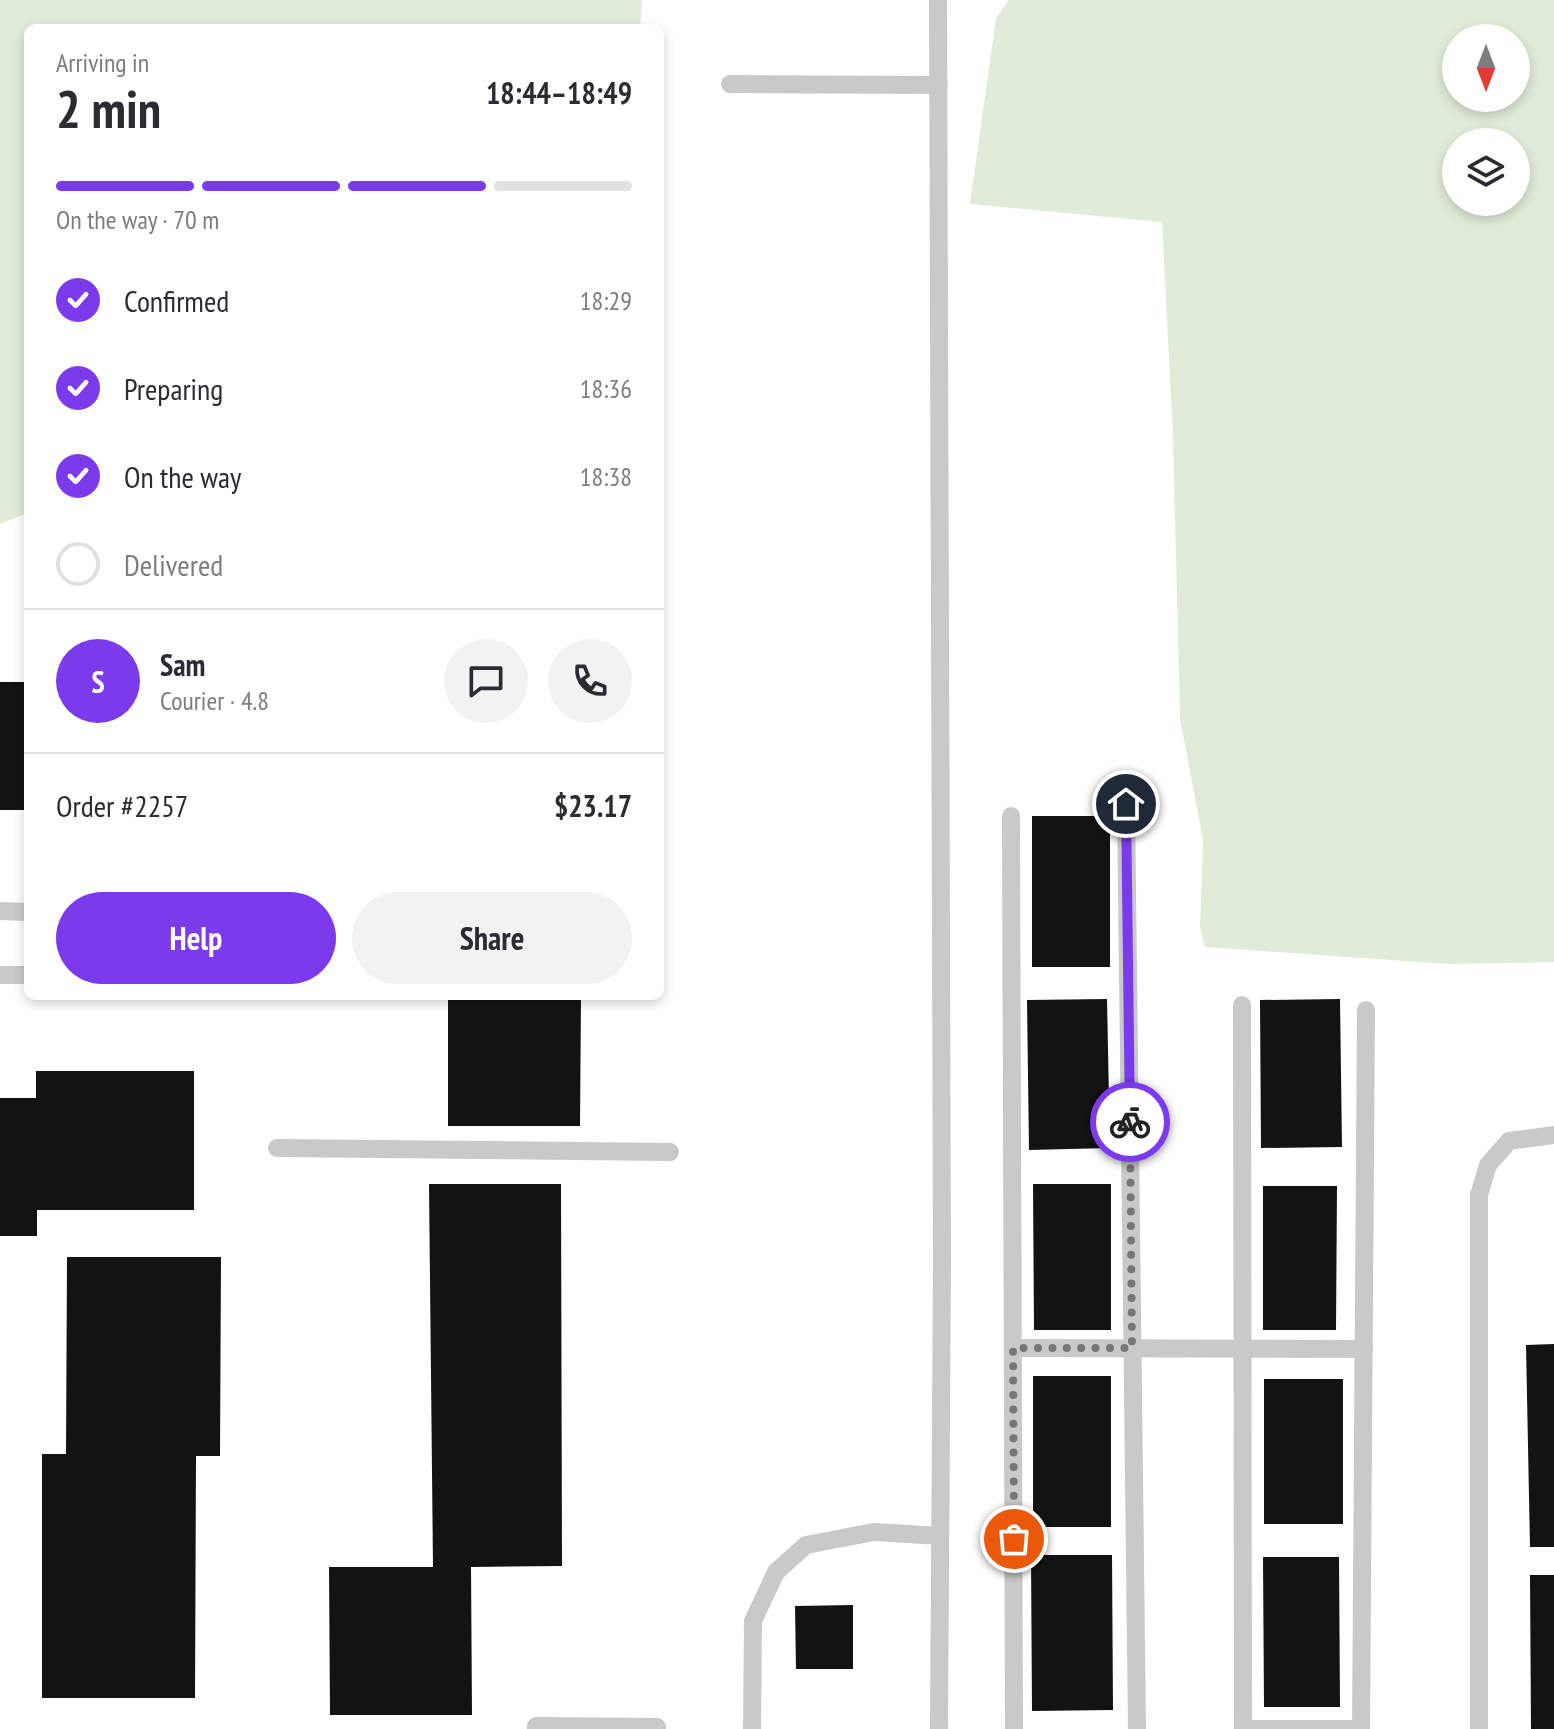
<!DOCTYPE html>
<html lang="en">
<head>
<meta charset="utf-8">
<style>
  body { margin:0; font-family:"PT Sans Narrow",sans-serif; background:#f2f2f3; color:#2b2b33; height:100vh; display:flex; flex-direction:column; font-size:30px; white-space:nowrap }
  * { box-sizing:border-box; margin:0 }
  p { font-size:26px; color:#7c7c81 }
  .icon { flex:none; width:44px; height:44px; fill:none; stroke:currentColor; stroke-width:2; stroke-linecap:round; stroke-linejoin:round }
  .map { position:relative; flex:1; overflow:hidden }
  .drawer { position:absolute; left:24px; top:24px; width:640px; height:976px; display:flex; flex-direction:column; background:#fff; border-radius:12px; box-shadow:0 4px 12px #0003 }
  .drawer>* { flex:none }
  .needle { width:52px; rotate:180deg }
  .buttons { position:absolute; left:1442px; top:24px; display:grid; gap:16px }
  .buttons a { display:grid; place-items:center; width:88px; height:88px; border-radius:50%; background:#fff; box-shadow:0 4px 12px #0003; font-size:40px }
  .pin { position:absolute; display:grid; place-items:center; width:68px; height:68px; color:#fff; margin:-34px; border:4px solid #fff; border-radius:50%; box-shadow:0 2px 8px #0007 }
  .courier { position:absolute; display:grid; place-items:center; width:80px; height:80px; margin:-40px; border:6px solid #7c3aed; border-radius:50%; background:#fff; color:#222; box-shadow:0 2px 10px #0007 }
  .head em { font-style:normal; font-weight:700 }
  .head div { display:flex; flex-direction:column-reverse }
  .head { display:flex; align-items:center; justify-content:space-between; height:136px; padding:0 32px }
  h1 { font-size:52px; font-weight:700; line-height:60px }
  .bar { display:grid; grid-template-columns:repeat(4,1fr); gap:12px 8px; align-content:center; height:96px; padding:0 32px }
  .bar i { height:10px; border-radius:6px; background:#e1e1e2 }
  .bar .on { background:#7c3aed }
  .bar p { grid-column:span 4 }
  .line { display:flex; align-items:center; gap:20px; padding:0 32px; border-top:2px solid #e1e1e2 }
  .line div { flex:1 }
  .round { display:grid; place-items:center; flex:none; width:84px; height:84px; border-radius:42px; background:#f2f2f3 }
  ol { padding:0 32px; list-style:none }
  li { display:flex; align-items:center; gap:24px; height:88px }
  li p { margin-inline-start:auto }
  li .icon { padding:8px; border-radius:50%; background:#7c3aed; color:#fff; stroke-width:4 }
  li:last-child { color:#7c7c81 }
  li i { width:44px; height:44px; border:4px solid #e1e1e2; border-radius:50% }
  .button { display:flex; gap:16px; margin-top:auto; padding:16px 32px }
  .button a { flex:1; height:92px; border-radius:48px; background:#7c3aed; color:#fff; font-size:32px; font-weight:700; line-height:92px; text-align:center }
  .button a+a { background:#f2f2f3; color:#2b2b33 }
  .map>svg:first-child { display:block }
</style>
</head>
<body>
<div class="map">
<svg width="1554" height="1729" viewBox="0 0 1554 1729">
  <rect width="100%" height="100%" fill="#fff"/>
  <g fill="#e0ecd8" fill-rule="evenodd">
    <polygon points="0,0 642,0 640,28 28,28 28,513 0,524"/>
    <path d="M1009 0H1554V962L1448 964 1205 947 1200 927 1203 840 1180 719 1173 437 1162 222 970 204 996 18ZM1456 38H1516V98H1456ZM1456 142H1516V202H1456Z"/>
  </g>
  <g fill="#131313">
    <rect x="0" y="682" width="28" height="128"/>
    <rect x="1032" y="816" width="78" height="151"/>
    <polygon points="448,996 581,996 580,1126 448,1126"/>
    <polygon points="1107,999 1110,1148 1029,1150 1027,1000"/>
    <polygon points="1340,999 1342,1147 1261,1148 1260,1000"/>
    <polygon points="36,1071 194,1071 194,1210 37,1210 37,1236 0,1236 0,1098 36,1098"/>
    <polygon points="429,1184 561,1184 562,1566 471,1567 472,1715 330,1715 329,1567 433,1567"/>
    <polygon points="1033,1184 1111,1184 1111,1330 1034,1330"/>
    <polygon points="1263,1186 1337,1186 1336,1330 1263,1330"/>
    <polygon points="67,1257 221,1257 220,1456 196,1456 195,1698 42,1698 42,1454 66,1454"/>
    <polygon points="1554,1344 1554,1547 1530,1547 1526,1345"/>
    <rect x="1033" y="1376" width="78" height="151"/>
    <rect x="1264" y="1379" width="79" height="145"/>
    <polygon points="1031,1555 1112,1555 1113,1710 1032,1711"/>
    <polygon points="1263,1557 1339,1557 1340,1707 1264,1707"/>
    <polygon points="1530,1575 1554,1575 1554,1729 1531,1729"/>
    <polygon points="853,1605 853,1669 796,1669 795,1606"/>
  </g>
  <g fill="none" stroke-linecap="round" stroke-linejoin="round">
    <g stroke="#c9c9c9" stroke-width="18">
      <polyline points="938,0 942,1261 939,1729"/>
      <polyline points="730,84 939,85"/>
      <polyline points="1126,804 1137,1729"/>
      <polyline points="1011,816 1014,1729"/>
      <polyline points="0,911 28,912"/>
      <polyline points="0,975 28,975"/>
      <polyline points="1242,1005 1243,1729 1361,1729 1366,1010"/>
      <polyline points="277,1148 670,1152"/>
      <polyline points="1013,1348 1364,1349"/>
      <polyline points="536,1729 536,1726 657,1727 657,1729"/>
      <polyline points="752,1729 753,1621 776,1572 806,1545 874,1532 940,1536"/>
      <polyline points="1479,1729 1479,1195 1488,1165 1509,1141 1554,1135"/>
    </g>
  </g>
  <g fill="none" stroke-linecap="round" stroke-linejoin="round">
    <polyline stroke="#767676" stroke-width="8" stroke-dasharray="0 14.4" points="1014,1539 1013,1348 1132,1348 1130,1122"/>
    <polyline stroke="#7c3aed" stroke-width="10" points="1126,804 1130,1122"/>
  </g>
</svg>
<div class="buttons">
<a><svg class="needle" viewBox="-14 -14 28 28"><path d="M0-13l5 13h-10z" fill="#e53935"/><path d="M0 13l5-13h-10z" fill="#7c7c81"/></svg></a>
<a><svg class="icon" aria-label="layers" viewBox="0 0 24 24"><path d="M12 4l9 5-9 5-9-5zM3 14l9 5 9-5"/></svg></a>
</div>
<div class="pin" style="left:1014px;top:1539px;background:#ea580c"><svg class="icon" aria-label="bag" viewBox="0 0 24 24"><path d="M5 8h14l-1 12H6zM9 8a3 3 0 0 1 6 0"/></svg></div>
<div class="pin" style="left:1126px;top:804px;background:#1f2937"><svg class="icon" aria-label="home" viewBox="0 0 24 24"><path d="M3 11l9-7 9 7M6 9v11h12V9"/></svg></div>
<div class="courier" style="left:1130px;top:1122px"><svg class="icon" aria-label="bike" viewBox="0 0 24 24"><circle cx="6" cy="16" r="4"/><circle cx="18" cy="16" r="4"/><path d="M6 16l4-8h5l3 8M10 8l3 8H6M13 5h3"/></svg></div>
<section class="drawer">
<div class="head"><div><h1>2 min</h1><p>Arriving in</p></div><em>18:44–18:49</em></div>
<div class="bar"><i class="on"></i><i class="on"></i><i class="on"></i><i></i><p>On the way · 70 m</p></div>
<ol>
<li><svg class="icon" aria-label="check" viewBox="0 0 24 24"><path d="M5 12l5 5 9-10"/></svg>Confirmed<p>18:29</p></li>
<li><svg class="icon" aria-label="check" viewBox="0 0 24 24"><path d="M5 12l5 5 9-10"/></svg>Preparing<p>18:36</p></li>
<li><svg class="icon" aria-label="check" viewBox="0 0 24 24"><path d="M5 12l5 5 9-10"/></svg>On the way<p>18:38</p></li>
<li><i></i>Delivered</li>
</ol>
<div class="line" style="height:144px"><b class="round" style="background:#7c3aed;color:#fff">S</b><div><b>Sam</b><p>Courier · 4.8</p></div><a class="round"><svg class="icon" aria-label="chat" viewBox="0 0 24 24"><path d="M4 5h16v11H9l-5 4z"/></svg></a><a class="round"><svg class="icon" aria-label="phone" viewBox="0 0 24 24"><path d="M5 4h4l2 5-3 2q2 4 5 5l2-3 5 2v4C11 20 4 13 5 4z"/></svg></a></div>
<div class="line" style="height:104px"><div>Order #2257</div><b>$23.17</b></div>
<div class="button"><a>Help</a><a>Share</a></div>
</section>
</div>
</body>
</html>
